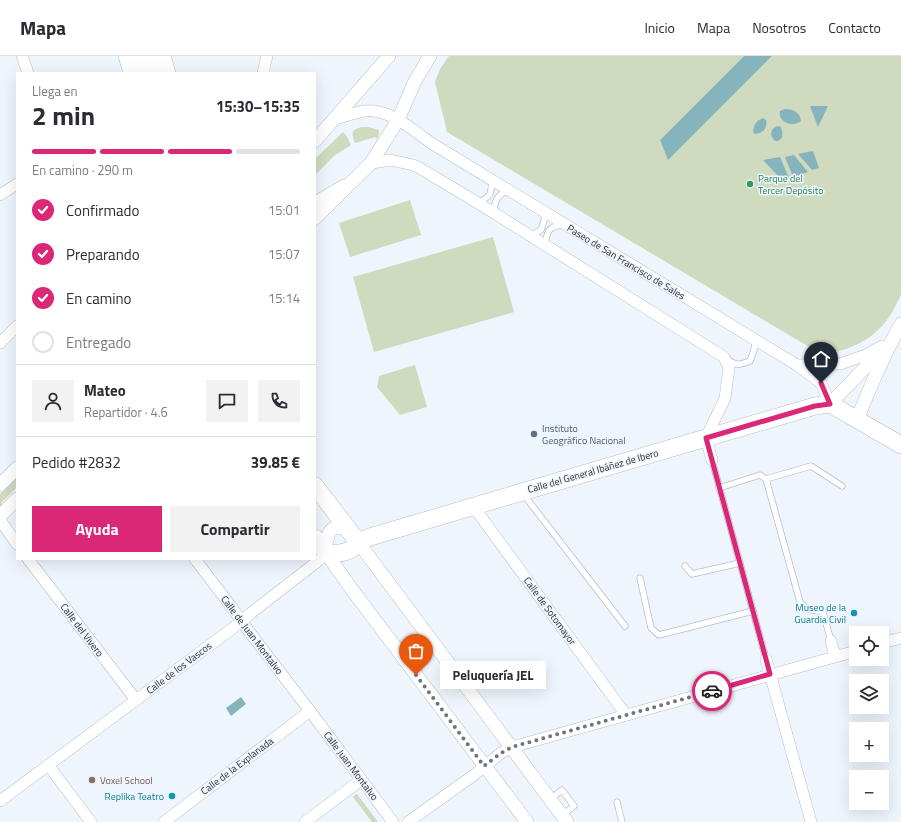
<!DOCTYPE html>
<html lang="es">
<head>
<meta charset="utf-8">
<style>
  body { margin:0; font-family:"Titillium Web",sans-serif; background:#f2f2f3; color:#2b2b33; height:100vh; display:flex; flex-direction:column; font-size:15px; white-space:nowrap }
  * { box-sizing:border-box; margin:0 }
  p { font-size:13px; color:#7c7c81 }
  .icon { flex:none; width:22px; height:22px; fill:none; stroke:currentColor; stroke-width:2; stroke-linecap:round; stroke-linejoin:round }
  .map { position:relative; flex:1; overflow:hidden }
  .details { position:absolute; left:16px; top:16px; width:300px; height:488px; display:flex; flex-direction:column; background:#fff; border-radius:0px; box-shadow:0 4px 16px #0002 }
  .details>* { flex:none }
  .buttons { position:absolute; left:849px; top:570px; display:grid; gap:8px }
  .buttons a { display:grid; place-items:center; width:40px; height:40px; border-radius:0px; background:#fff; box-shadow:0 4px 16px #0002; font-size:20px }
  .pin { position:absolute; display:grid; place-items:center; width:34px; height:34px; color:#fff; margin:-41px -17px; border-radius:50% 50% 50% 0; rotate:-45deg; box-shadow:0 0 4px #0007 }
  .pin .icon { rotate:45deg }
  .courier { position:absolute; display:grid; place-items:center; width:40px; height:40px; margin:-20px; border:3px solid #db2777; border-radius:50%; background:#fff; color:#222; box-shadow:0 1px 5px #0007 }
  .bubble { position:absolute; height:28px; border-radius:0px; background:#fff; box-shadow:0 4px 16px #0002; font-size:13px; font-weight:700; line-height:28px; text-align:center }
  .head em { font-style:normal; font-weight:700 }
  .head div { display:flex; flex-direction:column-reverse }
  .head { display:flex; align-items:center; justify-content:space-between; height:68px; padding:0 16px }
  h1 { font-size:26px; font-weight:700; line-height:30px }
  .bar { display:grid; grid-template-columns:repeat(4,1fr); gap:6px 4px; align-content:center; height:48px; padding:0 16px }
  .bar i { height:5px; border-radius:3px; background:#e1e1e2 }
  .bar .selected { background:#db2777 }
  .bar p { grid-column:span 4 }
  .line { display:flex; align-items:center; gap:10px; padding:0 16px; border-top:1px solid #e1e1e2 }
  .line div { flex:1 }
  .round { display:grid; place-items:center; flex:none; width:42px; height:42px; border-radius:0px; background:#f2f2f3 }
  ol { padding:0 16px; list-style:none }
  li { display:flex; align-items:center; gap:12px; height:44px }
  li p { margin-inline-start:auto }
  li .icon { padding:4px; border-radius:50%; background:#db2777; color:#fff; stroke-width:4 }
  li:last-child { color:#7c7c81 }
  li i { width:22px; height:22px; border:2px solid #e1e1e2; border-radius:50% }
  .cta { display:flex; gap:8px; margin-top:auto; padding:8px 16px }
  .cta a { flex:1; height:46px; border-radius:0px; background:#db2777; color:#fff; font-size:16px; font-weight:700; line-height:46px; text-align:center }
  .cta a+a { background:#f2f2f3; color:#2b2b33 }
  header { display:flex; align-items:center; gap:24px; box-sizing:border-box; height:56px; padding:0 20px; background:#fff; border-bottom:1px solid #e1e1e2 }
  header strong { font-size:19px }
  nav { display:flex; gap:22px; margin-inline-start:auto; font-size:14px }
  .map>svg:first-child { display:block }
</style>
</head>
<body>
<header>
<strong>Mapa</strong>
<nav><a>Inicio</a><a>Mapa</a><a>Nosotros</a><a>Contacto</a></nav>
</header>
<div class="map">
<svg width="901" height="766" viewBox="0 0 901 766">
  <rect width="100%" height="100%" fill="#eef5fd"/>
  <g fill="#d0dabe">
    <path d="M449 0H744L660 84 668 103 772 0H901V239C895 251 889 264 879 273 868 284 853 292 838 295 832 296 823 295 816 295L447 76 435 26 440 13Z"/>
    <path d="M362 71H368L379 74C379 77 379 80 377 83L375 81 355 87C351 76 351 74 362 71Z"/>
    <polygon points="343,76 347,81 351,89 334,100 315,119 315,103"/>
    <polygon points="410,144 421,179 350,201 339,167"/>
    <polygon points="493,181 514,256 374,296 353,221"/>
    <polygon points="415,309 427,351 400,359 377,331 379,320"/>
    <polygon points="17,421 17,431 1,447 3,450 0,453 0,438"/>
    <polygon points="356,738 357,738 378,766 372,766 353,741"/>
  </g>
  <g fill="#86b4bd">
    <polygon points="744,0 772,0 668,104 660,84"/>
    <polygon points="810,50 828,50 818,71"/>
    <path d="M785 53C793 53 800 56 801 65 793 72 777 66 780 55Z"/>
    <path d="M763 62 766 64C768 72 763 77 755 78L753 76C754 68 756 65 763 62Z"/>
    <path d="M778 70 781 71C783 77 784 85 775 85 769 80 770 72 778 70Z"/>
    <polygon points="813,95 819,112 812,114 798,98"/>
    <polygon points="794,99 808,116 793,121 785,101"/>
    <polygon points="780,101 789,122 783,125 763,104"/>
    <polygon points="241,641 246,648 231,660 226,652"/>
  </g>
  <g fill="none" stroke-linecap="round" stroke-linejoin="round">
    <g stroke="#b8bec6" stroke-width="7">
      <g id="service">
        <path d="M478 147C491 140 491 139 492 124"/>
        <path d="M493 157C496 144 495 141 508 134"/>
        <polyline points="530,180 541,174 544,165 545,156"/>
        <path d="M545 189C547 176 548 170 563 169"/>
        <path d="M728 304C737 310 740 309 750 305L754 294 755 284"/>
        <polyline points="712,404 766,603"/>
        <polyline points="719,432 760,419 766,423"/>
        <polyline points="524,439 625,570"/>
        <polyline points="685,510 692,518 740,507"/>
        <polyline points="640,522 651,572 659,579 753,555"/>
        <polyline points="831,585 823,556 807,553 800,546 766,423 811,410 842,430"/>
        <polyline points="550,743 562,734 574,750 562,759"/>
        <polyline points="617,746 622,766"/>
      </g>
    </g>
    <g stroke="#b8bec6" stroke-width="12">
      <g id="minor">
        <polyline points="22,0 28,17"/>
        <polyline points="263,17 267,0"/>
        <path d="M334 63C343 61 356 56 365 55 389 52 413 74 431 87L797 309 821 327 830 348"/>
        <polyline points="371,107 391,104 413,109 418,111 478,147 724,301 729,312 725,342 706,382 712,404"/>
        <polyline points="0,139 17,128"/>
        <polyline points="315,148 320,143 344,129"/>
        <polyline points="0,287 17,270"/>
        <polyline points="797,309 840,308 866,299 882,290"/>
        <polyline points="473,450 626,659"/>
        <polyline points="0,464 17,488"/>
        <polyline points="28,503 136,644"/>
        <polyline points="195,503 233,553 241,565 310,655 393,766"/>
        <polyline points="831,585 835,600"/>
        <polyline points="882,587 901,582"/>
        <polyline points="766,603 811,766"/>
        <polyline points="48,709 91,766"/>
        <polyline points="0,745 233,572 251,557 327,498"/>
        <polyline points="164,766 310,655"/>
        <polyline points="305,766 361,724"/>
        <polyline points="408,766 474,719 501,697 512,691 856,595"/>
      </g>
    </g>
    <g stroke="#b8bec6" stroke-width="14">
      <g id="tertiary">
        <polyline points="125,0 130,17"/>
        <polyline points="164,0 169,17"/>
        <polyline points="315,85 334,63 389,0"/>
        <polyline points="315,162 371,107 398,64 415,25 430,0"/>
        <polyline points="830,348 884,292"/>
        <path d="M857 364C870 331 884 299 901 268"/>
        <polyline points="0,429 17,412"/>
        <polyline points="0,460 17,443"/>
        <polyline points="358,486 567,766"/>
        <path d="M325 496C326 486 328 465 344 473 346 474 349 477 352 479"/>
        <polyline points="327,498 350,531 527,766"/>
      </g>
    </g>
    <g stroke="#b8bec6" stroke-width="18">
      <g id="primary">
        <polyline points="138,0 143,17"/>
        <polyline points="151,0 156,17"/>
        <polyline points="315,430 358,486"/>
        <path d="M315 482 327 498C340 497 350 498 358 486"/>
        <polyline points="358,486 370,481 522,436 815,350 830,348 901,389"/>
      </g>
    </g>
    <use href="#service" stroke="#fff" stroke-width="5.5"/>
    <use href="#minor" stroke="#fff" stroke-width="11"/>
    <use href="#tertiary" stroke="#fff" stroke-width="13"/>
    <use href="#primary" stroke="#fff" stroke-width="17"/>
  </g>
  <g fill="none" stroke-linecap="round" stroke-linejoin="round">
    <polyline stroke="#71757a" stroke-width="4" stroke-dasharray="0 7.2" points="416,619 484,710 501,697 512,691 712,635"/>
    <polyline stroke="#db2777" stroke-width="5" points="712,635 770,618 706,382 815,350 830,348 821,327"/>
  </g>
  <circle fill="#2e9e5b" stroke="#eef5fd" stroke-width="1.5" cx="750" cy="128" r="4"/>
  <circle fill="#5c6f8a" stroke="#eef5fd" stroke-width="1.5" cx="534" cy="378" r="4"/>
  <g fill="#0f9aa8" stroke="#eef5fd" stroke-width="1.5">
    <circle cx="854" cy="557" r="4"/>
    <circle cx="172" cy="740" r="4"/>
  </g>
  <circle fill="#8d6e63" stroke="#eef5fd" stroke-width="1.5" cx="92" cy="724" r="4"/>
  <g text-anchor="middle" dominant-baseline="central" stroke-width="3" stroke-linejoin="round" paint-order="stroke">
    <g font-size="10" fill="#27864d" stroke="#eef5fd" text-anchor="start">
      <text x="758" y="122">Parque del<tspan x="758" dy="12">Tercer Depósito</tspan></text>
    </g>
    <g font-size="10" fill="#2e3033" stroke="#eef5fd">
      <text transform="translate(626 206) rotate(31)">Paseo de San Francisco de Sales</text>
      <text transform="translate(593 415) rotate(-16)">Calle del General Ibáñez de Ibero</text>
      <text transform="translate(550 555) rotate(54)">Calle de Sotomayor</text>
      <text transform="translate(82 574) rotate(53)">Calle del Vivero</text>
      <text transform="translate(252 579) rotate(53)">Calle de Juan Montalvo</text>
      <text transform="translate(179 612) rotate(-37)">Calle de los Vascos</text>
      <text transform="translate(237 710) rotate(-37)">Calle de la Explanada</text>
      <text transform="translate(351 710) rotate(53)">Calle Juan Montalvo</text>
    </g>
    <g font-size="10" fill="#4e5e75" stroke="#eef5fd" text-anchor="start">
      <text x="542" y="372">Instituto<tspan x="542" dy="12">Geográfico Nacional</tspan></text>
    </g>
    <g font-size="10" fill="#0d838f" stroke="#eef5fd" text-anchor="end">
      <text x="846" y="551">Museo de la<tspan x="846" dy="12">Guardia Civil</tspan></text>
      <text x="164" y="740">Replika Teatro</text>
    </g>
    <g font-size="10" fill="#785e54" stroke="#eef5fd" text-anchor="start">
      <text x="100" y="724">Voxel School</text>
    </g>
  </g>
</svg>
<div class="buttons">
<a><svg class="icon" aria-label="locate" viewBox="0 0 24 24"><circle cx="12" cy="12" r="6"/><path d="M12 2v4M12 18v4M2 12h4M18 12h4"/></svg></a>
<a><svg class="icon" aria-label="layers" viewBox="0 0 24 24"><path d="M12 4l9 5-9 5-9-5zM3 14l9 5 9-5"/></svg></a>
<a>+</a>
<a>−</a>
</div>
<div class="pin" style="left:416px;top:619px;background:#ea580c"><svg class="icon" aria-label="bag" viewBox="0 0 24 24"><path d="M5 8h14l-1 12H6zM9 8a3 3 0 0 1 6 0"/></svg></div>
<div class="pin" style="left:821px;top:327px;background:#1f2937"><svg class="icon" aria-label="home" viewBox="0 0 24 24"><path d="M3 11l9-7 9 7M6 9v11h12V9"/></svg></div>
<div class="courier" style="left:712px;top:635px"><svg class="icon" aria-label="car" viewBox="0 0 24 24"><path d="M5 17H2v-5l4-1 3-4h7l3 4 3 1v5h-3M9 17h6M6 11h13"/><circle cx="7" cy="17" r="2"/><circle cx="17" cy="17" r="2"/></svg></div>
<div class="bubble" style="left:440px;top:605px;width:106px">Peluquería JEL</div>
<section class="details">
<div class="head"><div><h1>2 min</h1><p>Llega en</p></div><em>15:30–15:35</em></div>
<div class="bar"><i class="selected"></i><i class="selected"></i><i class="selected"></i><i></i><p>En camino · 290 m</p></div>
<ol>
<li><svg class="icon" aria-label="check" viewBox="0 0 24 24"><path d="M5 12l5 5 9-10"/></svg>Confirmado<p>15:01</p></li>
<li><svg class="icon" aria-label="check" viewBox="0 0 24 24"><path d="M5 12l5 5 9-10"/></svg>Preparando<p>15:07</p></li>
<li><svg class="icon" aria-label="check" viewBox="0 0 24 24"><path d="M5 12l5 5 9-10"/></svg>En camino<p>15:14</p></li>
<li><i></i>Entregado</li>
</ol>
<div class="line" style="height:72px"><a class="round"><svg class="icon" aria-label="person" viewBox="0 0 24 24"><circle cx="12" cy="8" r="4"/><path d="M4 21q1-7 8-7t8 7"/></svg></a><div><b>Mateo</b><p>Repartidor · 4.6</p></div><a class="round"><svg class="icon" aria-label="chat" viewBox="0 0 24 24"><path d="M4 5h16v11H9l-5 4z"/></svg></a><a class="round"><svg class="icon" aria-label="phone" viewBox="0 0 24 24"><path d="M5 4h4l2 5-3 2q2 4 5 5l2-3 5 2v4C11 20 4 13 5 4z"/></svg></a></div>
<div class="line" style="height:52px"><div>Pedido #2832</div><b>39.85 €</b></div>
<div class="cta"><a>Ayuda</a><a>Compartir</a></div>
</section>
</div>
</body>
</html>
